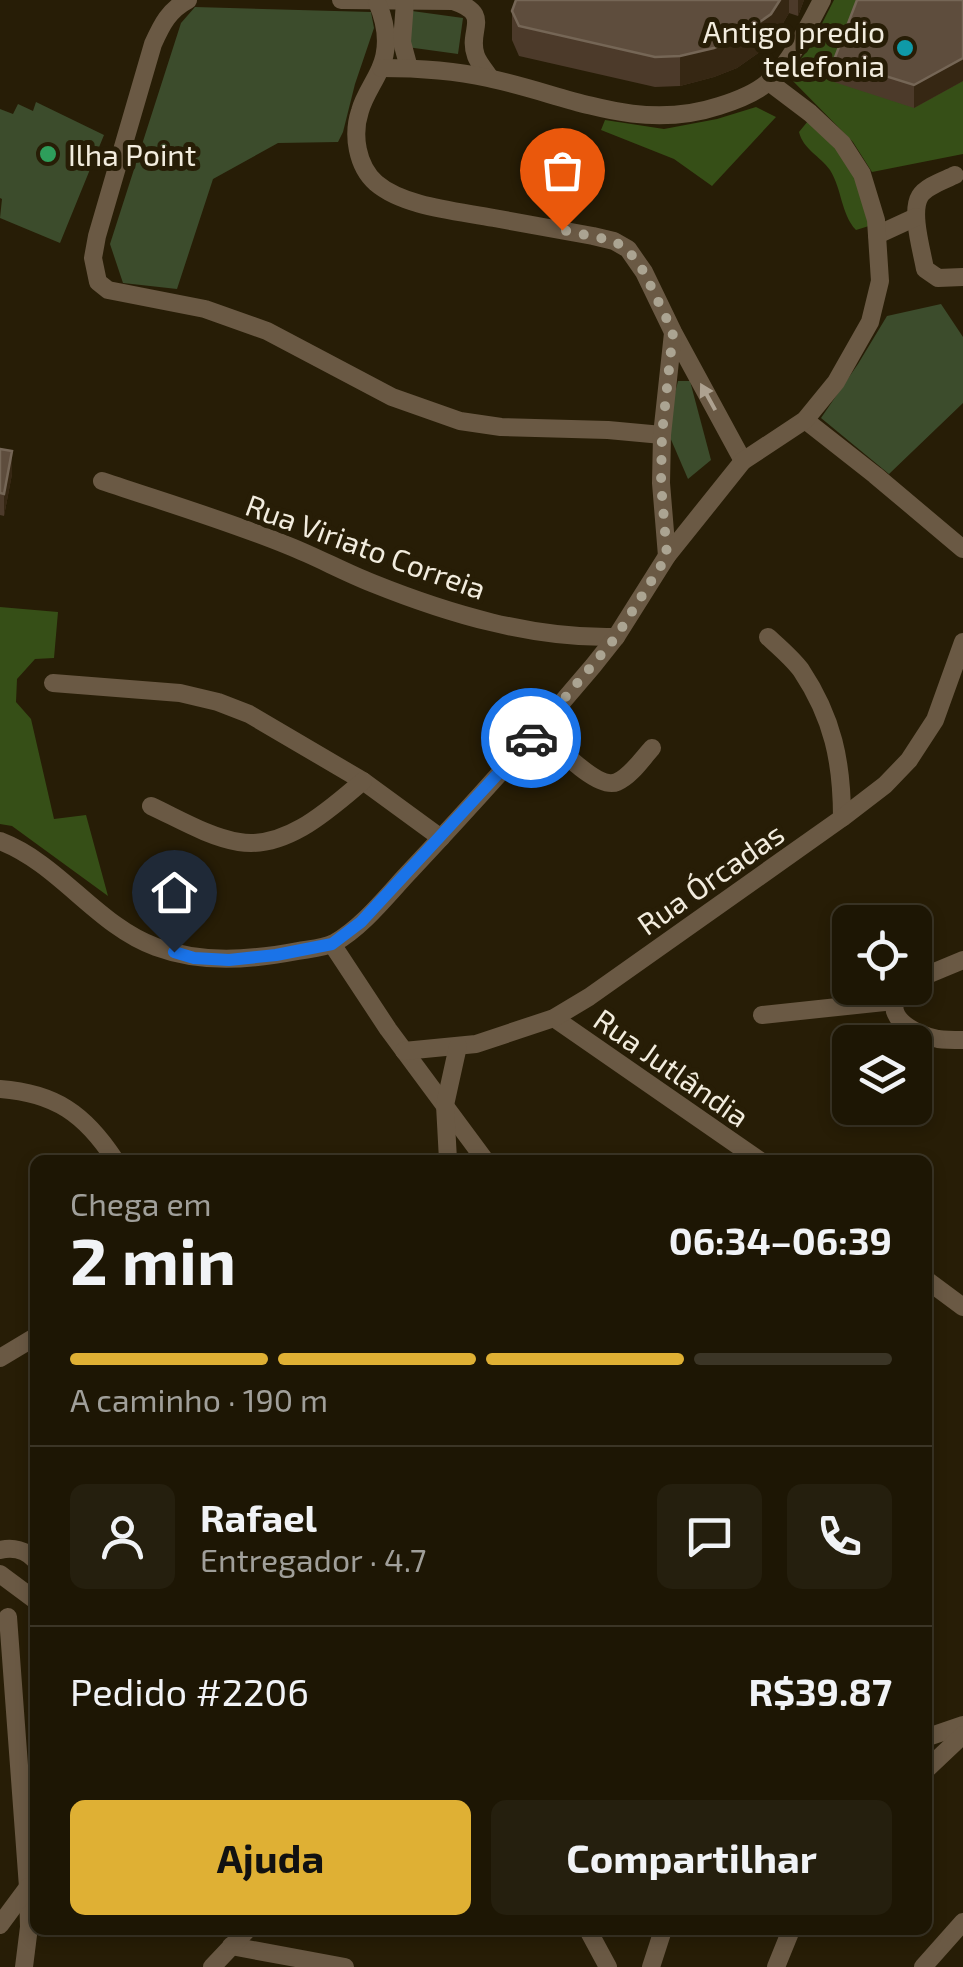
<!DOCTYPE html>
<html lang="pt">
<head>
<meta charset="utf-8">
<style>
  body { margin:0; font-family:"Exo 2",sans-serif; background:#251f0e; color:#f1f3f6; height:100vh; display:flex; flex-direction:column; font-size:38px; white-space:nowrap }
  * { box-sizing:border-box; margin:0 }
  p { font-size:32px; color:#a09f9a }
  .icon { flex:none; width:55px; height:55px; fill:none; stroke:currentColor; stroke-width:2; stroke-linecap:round; stroke-linejoin:round }
  .map { position:relative; flex:1; overflow:hidden }
  .sheet { position:absolute; left:30px; top:1155px; width:902px; height:780px; display:flex; flex-direction:column; background:#1d1604; border-radius:15px; box-shadow:0 5px 15px #0003,0 0 0 2px #3b3526 }
  .sheet>* { flex:none }
  .controls { position:absolute; left:832px; top:905px; display:grid; gap:20px }
  .controls a { display:grid; place-items:center; width:100px; height:100px; border-radius:15px; background:#1d1604; box-shadow:0 5px 15px #0003,0 0 0 2px #3b3526; font-size:50px }
  .pin { position:absolute; display:grid; place-items:center; width:85px; height:85px; color:#fff; margin:-102px -42px; border-radius:50% 50% 50% 0; rotate:-45deg; box-shadow:0 0 10px #0007 }
  .pin .icon { rotate:45deg }
  .courier { position:absolute; display:grid; place-items:center; width:100px; height:100px; margin:-50px; border:8px solid #1a73e8; border-radius:50%; background:#fff; color:#222; box-shadow:0 2px 12px #0007 }
  .head em { font-style:normal; font-weight:700 }
  .head div { display:flex; flex-direction:column-reverse }
  .head { display:flex; align-items:center; justify-content:space-between; height:170px; padding:0 40px }
  h1 { font-size:65px; font-weight:700; line-height:75px }
  .bar { display:grid; grid-template-columns:repeat(4,1fr); gap:15px 10px; align-content:center; height:120px; padding:0 40px }
  .bar i { height:12px; border-radius:8px; background:#3b3526 }
  .bar .on { background:#dfb034 }
  .bar p { grid-column:span 4 }
  .line { display:flex; align-items:center; gap:25px; padding:0 40px; border-top:2px solid #3b3526 }
  .line div { flex:1 }
  .round { display:grid; place-items:center; flex:none; width:105px; height:105px; border-radius:15px; background:#251f0e }
  .action { display:flex; gap:20px; margin-top:auto; padding:20px 40px }
  .action a { flex:1; height:115px; border-radius:15px; background:#dfb034; color:#111; font-size:40px; font-weight:700; line-height:115px; text-align:center }
  .action a+a { background:#251f0e; color:#f1f3f6 }
  .map>svg:first-child { display:block }
</style>
</head>
<body>
<div class="map">
<svg width="963" height="1967" viewBox="0 0 963 1967">
  <rect width="100%" height="100%" fill="#271d06"/>
  <g fill="#3c4c2c">
    <polygon points="195,7 371,12 374,28 355,84 343,132 338,142 278,143 213,179 177,289 123,283 110,244 181,23"/>
    <polygon points="412,11 463,18 458,54 407,47"/>
    <polygon points="36,102 104,135 60,243 0,218 2,199 0,198 0,109 13,114 18,104 33,111"/>
    <polygon points="941,304 963,337 963,403 889,474 821,418 858,364 887,316"/>
    <polygon points="678,381 690,381 711,460 688,479 666,428"/>
  </g>
  <g fill="#364f17">
    <polygon points="834,0 963,0 963,154 872,172 853,142 787,75 809,49"/>
    <polygon points="756,107 776,117 712,186 674,159 601,130 605,120 664,129 717,119"/>
    <path d="M808 121 839 152 856 180 869 226 856 230C841 214 842 189 830 170 820 156 803 149 799 132Z"/>
    <polygon points="0,607 58,612 54,658 35,659 17,679 16,702 31,719 54,819 86,815 108,896 12,826 0,824"/>
  </g>
  <g fill="none" stroke-linecap="round" stroke-linejoin="round">
    <g stroke="#6a5944" stroke-width="18">
      <path d="M188 0C169 10 162 24 153 44L97 236 93 258 98 282 108 290 205 309 267 331 392 397 460 421 501 427 608 430 662 435"/>
      <path d="M341 0 453 1C494 15 466 30 476 56 479 64 486 71 490 78"/>
      <path d="M377 2C386 23 390 47 380 69 374 83 364 96 360 111 352 135 357 166 376 183 404 207 458 211 494 218 527 224 560 230 593 236L614 241 628 249 644 272 673 332 743 461"/>
      <polyline points="405,2 402,42 409,68"/>
      <path d="M381 68C417 68 452 70 488 78 568 95 637 133 719 106 735 101 754 94 767 83 788 67 810 23 822 0"/>
      <path d="M955 175C945 180 926 186 920 196 910 212 922 251 925 269L938 278 963 277"/>
      <polyline points="877,235 916,217"/>
      <polyline points="805,420 875,475 963,549"/>
      <path d="M102 481C164 502 228 521 289 546 317 557 344 572 372 583 449 614 533 639 616 637"/>
      <polyline points="667,556 661,483 662,435 673,333"/>
      <path d="M768 637C779 647 792 658 801 670 833 718 842 762 842 818"/>
      <polyline points="53,683 180,693 218,702 249,714 363,781 441,838"/>
      <path d="M538 729C554 743 597 791 617 782 631 776 642 759 652 748"/>
      <path d="M151 806C179 819 209 837 239 842 286 850 330 809 363 781"/>
      <path d="M0 841C60 864 96 925 156 947 202 964 250 960 298 951 309 949 324 948 334 943 364 926 388 894 411 870 473 804 534 736 593 666L616 637 667 556 743 461 805 420 836 382 870 322 880 281 876 220 862 174 842 143 810 113 769 82"/>
      <polyline points="332,944 388,1029 485,1160"/>
      <polyline points="915,980 963,960"/>
      <path d="M905 988C876 1014 913 1034 938 1039 946 1040 955 1040 963 1040"/>
      <polyline points="762,1015 894,1001"/>
      <polyline points="554,1018 759,1160"/>
      <polyline points="404,1051 476,1044 554,1018 589,997 842,818 885,785 909,760 935,720 963,642"/>
      <path d="M0 1089C55 1093 85 1114 115 1160"/>
      <polyline points="448,1160 445,1105 458,1046"/>
      <polyline points="928,1281 963,1307"/>
      <polyline points="0,1358 35,1337"/>
      <path d="M0 1550C13 1547 26 1550 35 1560"/>
      <polyline points="0,1574 35,1600"/>
      <polyline points="8,1617 28,1887 29,1927 24,1967"/>
      <polyline points="928,1737 963,1725"/>
      <polyline points="928,1768 963,1735"/>
      <polyline points="0,1925 28,1887"/>
      <polyline points="588,1930 608,1967"/>
      <polyline points="231,1946 345,1967"/>
      <polyline points="212,1967 247,1930"/>
      <polyline points="651,1967 663,1930"/>
      <polyline points="776,1967 791,1930"/>
      <polyline points="923,1967 963,1922"/>
    </g>
  </g>
  <g fill="#4c3a2a">
    <polygon points="516,0 804,0 798,16 789,13 771,44 737,68 714,77 680,86 655,87 519,56 512,40 512,11"/>
    <polygon points="963,0 963,81 914,108 834,82 834,60"/>
    <polygon points="0,449 12,474 4,516 0,515"/>
  </g>
  <g fill="#362713">
    <polygon points="780,0 789,0 789,13 771,44 737,68 714,77 680,86 680,56"/>
    <polygon points="798,0 804,0 798,16"/>
    <polygon points="963,58 963,81 914,108 914,85"/>
    <polygon points="12,451 12,474 4,516 4,494"/>
  </g>
  <g fill="#5e4d3d" stroke="#756656" stroke-width="2.5">
    <polygon points="516,0 780,0 771,14 737,38 714,48 680,56 655,57 519,26 512,11"/>
    <polygon points="857,0 963,0 963,58 914,85 834,60"/>
    <polygon points="0,449 12,451 4,494 0,493"/>
  </g>
  <defs><path id="oneway-solid" d="M-6-.8H1V-3.2L6.5 0L1 3.2V.8H-6Z" transform="scale(2.5)"/></defs>
  <use fill="#aea291" href="#oneway-solid" transform="translate(708 397) rotate(-119)"/>
  <g fill="none" stroke-linecap="round" stroke-linejoin="round">
    <polyline stroke="#aba492" stroke-width="10" stroke-dasharray="0 18" points="531,738 616,637 667,556 661,483 662,434 673,332 644,272 628,250 614,241 562,230"/>
    <polyline stroke="#1a73e8" stroke-width="12" points="174,952 194,958 229,960 276,955 332,944 361,922 531,738"/>
  </g>
  <circle fill="#0f9aa8" stroke="#271d06" stroke-width="4" cx="905" cy="48" r="10"/>
  <circle fill="#2e9e5b" stroke="#271d06" stroke-width="4" cx="48" cy="154" r="10"/>
  <g text-anchor="middle" dominant-baseline="central" stroke-width="10" stroke-linejoin="round" paint-order="stroke">
    <g font-size="30" fill="#f2ecde" stroke="#271d06" text-anchor="end">
      <text x="885" y="31">Antigo predio<tspan x="885" dy="34">telefonia</tspan></text>
      <text x="68" y="154" text-anchor="start">Ilha Point</text>
    </g>
    <g font-size="30" fill="#f2ecde" stroke="#271d06">
      <text transform="translate(366 546) rotate(20)">Rua Viriato Correia</text>
      <text transform="translate(710 878) rotate(-35)">Rua Órcadas</text>
      <text transform="translate(672 1067) rotate(35)">Rua Jutlândia</text>
    </g>
  </g>
</svg>
<div class="controls">
<a><svg class="icon" aria-label="locate" viewBox="0 0 24 24"><circle cx="12" cy="12" r="6"/><path d="M12 2v4M12 18v4M2 12h4M18 12h4"/></svg></a>
<a><svg class="icon" aria-label="layers" viewBox="0 0 24 24"><path d="M12 4l9 5-9 5-9-5zM3 14l9 5 9-5"/></svg></a>
</div>
<div class="pin" style="left:562px;top:230px;background:#ea580c"><svg class="icon" aria-label="bag" viewBox="0 0 24 24"><path d="M5 8h14l-1 12H6zM9 8a3 3 0 0 1 6 0"/></svg></div>
<div class="pin" style="left:174px;top:952px;background:#1f2937"><svg class="icon" aria-label="home" viewBox="0 0 24 24"><path d="M3 11l9-7 9 7M6 9v11h12V9"/></svg></div>
<div class="courier" style="left:531px;top:738px"><svg class="icon" aria-label="car" viewBox="0 0 24 24"><path d="M5 17H2v-5l4-1 3-4h7l3 4 3 1v5h-3M9 17h6M6 11h13"/><circle cx="7" cy="17" r="2"/><circle cx="17" cy="17" r="2"/></svg></div>
<section class="sheet">
<div class="head"><div><h1>2 min</h1><p>Chega em</p></div><em>06:34–06:39</em></div>
<div class="bar"><i class="on"></i><i class="on"></i><i class="on"></i><i></i><p>A caminho · 190 m</p></div>
<div class="line" style="height:180px"><a class="round"><svg class="icon" aria-label="person" viewBox="0 0 24 24"><circle cx="12" cy="8" r="4"/><path d="M4 21q1-7 8-7t8 7"/></svg></a><div><b>Rafael</b><p>Entregador · 4.7</p></div><a class="round"><svg class="icon" aria-label="chat" viewBox="0 0 24 24"><path d="M4 5h16v11H9l-5 4z"/></svg></a><a class="round"><svg class="icon" aria-label="phone" viewBox="0 0 24 24"><path d="M5 4h4l2 5-3 2q2 4 5 5l2-3 5 2v4C11 20 4 13 5 4z"/></svg></a></div>
<div class="line" style="height:130px"><div>Pedido #2206</div><b>R$39.87</b></div>
<div class="action"><a>Ajuda</a><a>Compartilhar</a></div>
</section>
</div>
</body>
</html>
